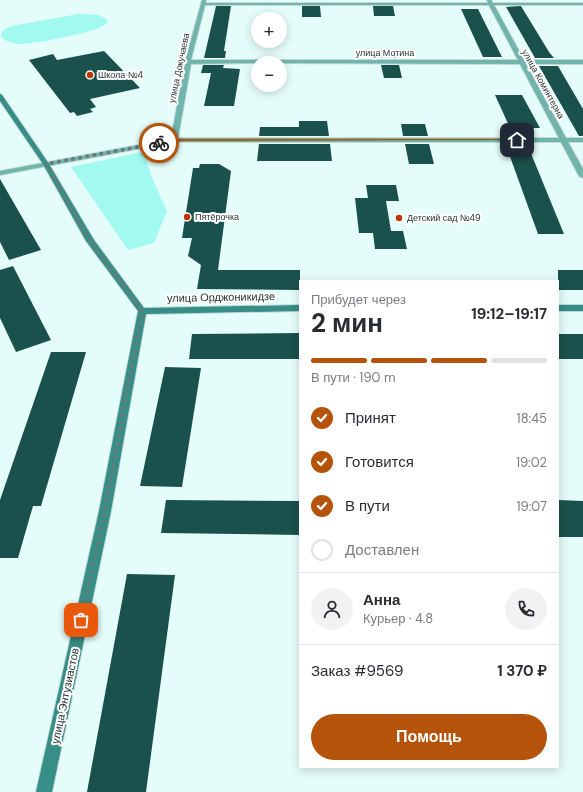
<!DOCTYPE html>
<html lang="ru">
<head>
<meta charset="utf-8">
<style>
  body { margin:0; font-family:"DM Sans",sans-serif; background:#f2f2f3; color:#2b2b33; height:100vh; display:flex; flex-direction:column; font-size:15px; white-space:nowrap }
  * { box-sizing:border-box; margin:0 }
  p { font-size:13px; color:#7c7c81 }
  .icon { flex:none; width:22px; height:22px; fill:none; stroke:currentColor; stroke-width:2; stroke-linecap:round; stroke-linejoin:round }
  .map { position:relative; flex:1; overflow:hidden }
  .drawer { position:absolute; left:299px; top:280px; width:260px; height:488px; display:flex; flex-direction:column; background:#fff; border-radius:0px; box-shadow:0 2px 10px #0003 }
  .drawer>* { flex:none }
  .tools { position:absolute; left:251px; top:12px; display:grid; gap:8px }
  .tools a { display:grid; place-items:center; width:36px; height:36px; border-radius:50%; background:#fff; box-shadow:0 2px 10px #0003; font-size:20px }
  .pin { position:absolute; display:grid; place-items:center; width:34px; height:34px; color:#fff; margin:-17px; border-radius:8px; box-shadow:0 2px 6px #0006 }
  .courier { position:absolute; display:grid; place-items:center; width:40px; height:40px; margin:-20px; border:3px solid #b45309; border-radius:50%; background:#fff; color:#222; box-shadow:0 1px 5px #0007 }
  .head em { font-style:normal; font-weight:700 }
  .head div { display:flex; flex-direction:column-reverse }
  .head { display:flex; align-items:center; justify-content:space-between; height:68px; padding:0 12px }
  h1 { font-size:26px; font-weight:700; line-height:30px }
  .bar { display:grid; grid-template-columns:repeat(4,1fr); gap:6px 4px; align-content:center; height:48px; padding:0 12px }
  .bar i { height:5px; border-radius:3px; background:#e1e1e2 }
  .bar .active { background:#b45309 }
  .bar p { grid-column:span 4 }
  .line { display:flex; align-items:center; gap:10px; padding:0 12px; border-top:1px solid #e1e1e2 }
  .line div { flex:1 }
  .round { display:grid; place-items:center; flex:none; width:42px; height:42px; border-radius:21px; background:#f2f2f3 }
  ol { padding:0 12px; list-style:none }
  li { display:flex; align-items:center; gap:12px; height:44px }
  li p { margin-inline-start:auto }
  li .icon { padding:4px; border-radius:50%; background:#b45309; color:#fff; stroke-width:4 }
  li:last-child { color:#7c7c81 }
  li i { width:22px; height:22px; border:2px solid #e1e1e2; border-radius:50% }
  .action { display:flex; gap:8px; margin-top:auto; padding:8px 12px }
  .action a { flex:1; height:46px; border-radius:24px; background:#b45309; color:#fff; font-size:16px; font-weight:700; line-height:46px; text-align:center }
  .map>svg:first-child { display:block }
</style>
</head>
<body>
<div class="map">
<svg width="583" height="792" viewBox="0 0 583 792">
  <rect width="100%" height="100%" fill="#e5fdfa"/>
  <g fill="#a1f9f0">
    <path d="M78 14 98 15 105 18 108 22C100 33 36 43 21 44 14 44 7 42 1 37 1 30 6 28 12 26Z"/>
    <polygon points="162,148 177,151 175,153 146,159 152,178 167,211 154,243 128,250 71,167"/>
  </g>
  <g fill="#1b514c">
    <polygon points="216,6 231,6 224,51 226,51 225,58 204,58"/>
    <polygon points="302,6 320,6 321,17 302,17"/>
    <polygon points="373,6 393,6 395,16 374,16"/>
    <polygon points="521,6 549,52 554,58 535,58 506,7"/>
    <polygon points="461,9 478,9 502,57 483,57"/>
    <polygon points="379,50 395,51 397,58 380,58"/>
    <polygon points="104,51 140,88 90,99 96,107 90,109 93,112 77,116 74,112 70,113 29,60 53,54 57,60"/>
    <polygon points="203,65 224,65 223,68 240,69 234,106 204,106 211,73 201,73"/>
    <polygon points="381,65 399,65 402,78 384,78"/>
    <polygon points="539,66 558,66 583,109 583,136 579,136"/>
    <polygon points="495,95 522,95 540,128 510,128"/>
    <polygon points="299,121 327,121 329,136 259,136 260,127 299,127"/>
    <polygon points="401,124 425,124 428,136 403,136"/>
    <polygon points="259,144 330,144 332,161 257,161"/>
    <polygon points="405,144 429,144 434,164 409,164"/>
    <polygon points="508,151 530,151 564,234 538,234"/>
    <polygon points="200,164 219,164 231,171 218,270 300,270 300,290 197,289 201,265 188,256 192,238 182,238 193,168 199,168"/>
    <polygon points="0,179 41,250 9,260 0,242"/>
    <polygon points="366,185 396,185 399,201 386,201 391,231 403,231 407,249 375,249 373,233 359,233 355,198 368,198"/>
    <polygon points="13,266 51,340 16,352 0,318 0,270"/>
    <rect x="558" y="270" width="25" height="20"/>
    <polygon points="300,333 300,359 189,359 192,334"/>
    <rect x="558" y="334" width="25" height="25"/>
    <polygon points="51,352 86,352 41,506 33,506 18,558 0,558 0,500"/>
    <polygon points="165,367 201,368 182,487 140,486"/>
    <polygon points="166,500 300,501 300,535 161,533"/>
    <polygon points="558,500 583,501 583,537 558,537"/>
    <polygon points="127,574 175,575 146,792 87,792"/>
  </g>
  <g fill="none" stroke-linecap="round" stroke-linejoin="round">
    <g stroke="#c2d9d6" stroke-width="2">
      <path id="street" d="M202 0H206V3H488L487 0H491L493 3H583V5H494L524 60H583V64H526L566 138H583V142H568L583 169V178L579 176 561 142H174L0 175V171L171 139 185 62ZM205 5H489L518 60H191ZM258 63 520 64 559 138H178L191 64Z"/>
    </g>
    <g stroke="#c2d9d6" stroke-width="2">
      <g id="secondary">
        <polygon points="0,94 2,95 49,164 94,240 144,308 300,305 300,311 146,314 111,511 52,792 36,792 99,511 138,311 86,241 43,164 0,101"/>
        <rect x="558" y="305" width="25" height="6"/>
      </g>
    </g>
    <use href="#street" fill="#71b4ac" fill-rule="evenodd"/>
    <use href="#secondary" fill="#368e86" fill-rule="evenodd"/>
  </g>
  <polygon fill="#b45309" points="174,139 517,139 519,140 174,141 159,144 156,143"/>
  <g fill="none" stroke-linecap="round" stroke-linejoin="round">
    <polyline stroke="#687b79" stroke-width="4" stroke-dasharray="0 7.2" points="81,620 105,511 142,311 90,241 46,164 159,143"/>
  </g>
  <g fill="#be3600" stroke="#fff" stroke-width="1.5">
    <circle cx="90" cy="75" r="4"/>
    <circle cx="187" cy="217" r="4"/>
    <circle cx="399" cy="218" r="4"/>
  </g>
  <g text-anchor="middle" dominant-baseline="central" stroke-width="4" stroke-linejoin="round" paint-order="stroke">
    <g font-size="9" fill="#253533" stroke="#fff">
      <text x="385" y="53">улица Мотина</text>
      <text transform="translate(179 68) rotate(-78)">улица Докучаева</text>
      <text transform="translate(543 84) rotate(61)">улица Коминтерна</text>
    </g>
    <g font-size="9" fill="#253533" stroke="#fff" text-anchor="start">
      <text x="98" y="75">Школа №4</text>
      <text x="195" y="217">Пятёрочка</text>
      <text x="407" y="218">Детский сад №49</text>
    </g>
    <g font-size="11" fill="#253533" stroke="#fff">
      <text transform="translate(221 297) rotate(-1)">улица Орджоникидзе</text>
      <text transform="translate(65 696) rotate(-78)">улица Энтузиастов</text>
    </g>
  </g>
</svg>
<div class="tools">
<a>+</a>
<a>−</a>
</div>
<div class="pin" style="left:81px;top:620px;background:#ea580c"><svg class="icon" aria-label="bag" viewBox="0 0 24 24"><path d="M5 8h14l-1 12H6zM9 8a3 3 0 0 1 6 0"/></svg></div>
<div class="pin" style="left:517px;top:140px;background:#1f2937"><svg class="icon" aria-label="home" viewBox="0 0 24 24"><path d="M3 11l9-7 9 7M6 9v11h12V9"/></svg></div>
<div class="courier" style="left:159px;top:143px"><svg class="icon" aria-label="bike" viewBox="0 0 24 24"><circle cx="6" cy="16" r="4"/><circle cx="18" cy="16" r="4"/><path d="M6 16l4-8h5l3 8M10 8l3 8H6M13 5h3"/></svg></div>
<section class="drawer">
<div class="head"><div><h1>2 мин</h1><p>Прибудет через</p></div><em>19:12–19:17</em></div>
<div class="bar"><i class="active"></i><i class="active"></i><i class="active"></i><i></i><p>В пути · 190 m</p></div>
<ol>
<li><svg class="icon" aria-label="check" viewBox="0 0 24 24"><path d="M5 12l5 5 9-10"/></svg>Принят<p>18:45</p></li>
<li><svg class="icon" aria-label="check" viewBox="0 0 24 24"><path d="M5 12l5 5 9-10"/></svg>Готовится<p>19:02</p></li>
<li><svg class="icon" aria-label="check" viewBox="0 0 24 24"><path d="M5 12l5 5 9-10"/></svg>В пути<p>19:07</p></li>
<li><i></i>Доставлен</li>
</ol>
<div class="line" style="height:72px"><a class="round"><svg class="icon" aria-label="person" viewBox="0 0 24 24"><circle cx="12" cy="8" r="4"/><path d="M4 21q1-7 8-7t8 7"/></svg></a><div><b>Анна</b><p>Курьер · 4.8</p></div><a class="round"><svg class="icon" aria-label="phone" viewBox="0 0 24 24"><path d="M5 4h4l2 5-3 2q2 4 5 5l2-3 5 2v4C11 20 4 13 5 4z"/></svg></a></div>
<div class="line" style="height:52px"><div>Заказ #9569</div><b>1 370 ₽</b></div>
<div class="action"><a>Помощь</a></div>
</section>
</div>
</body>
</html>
